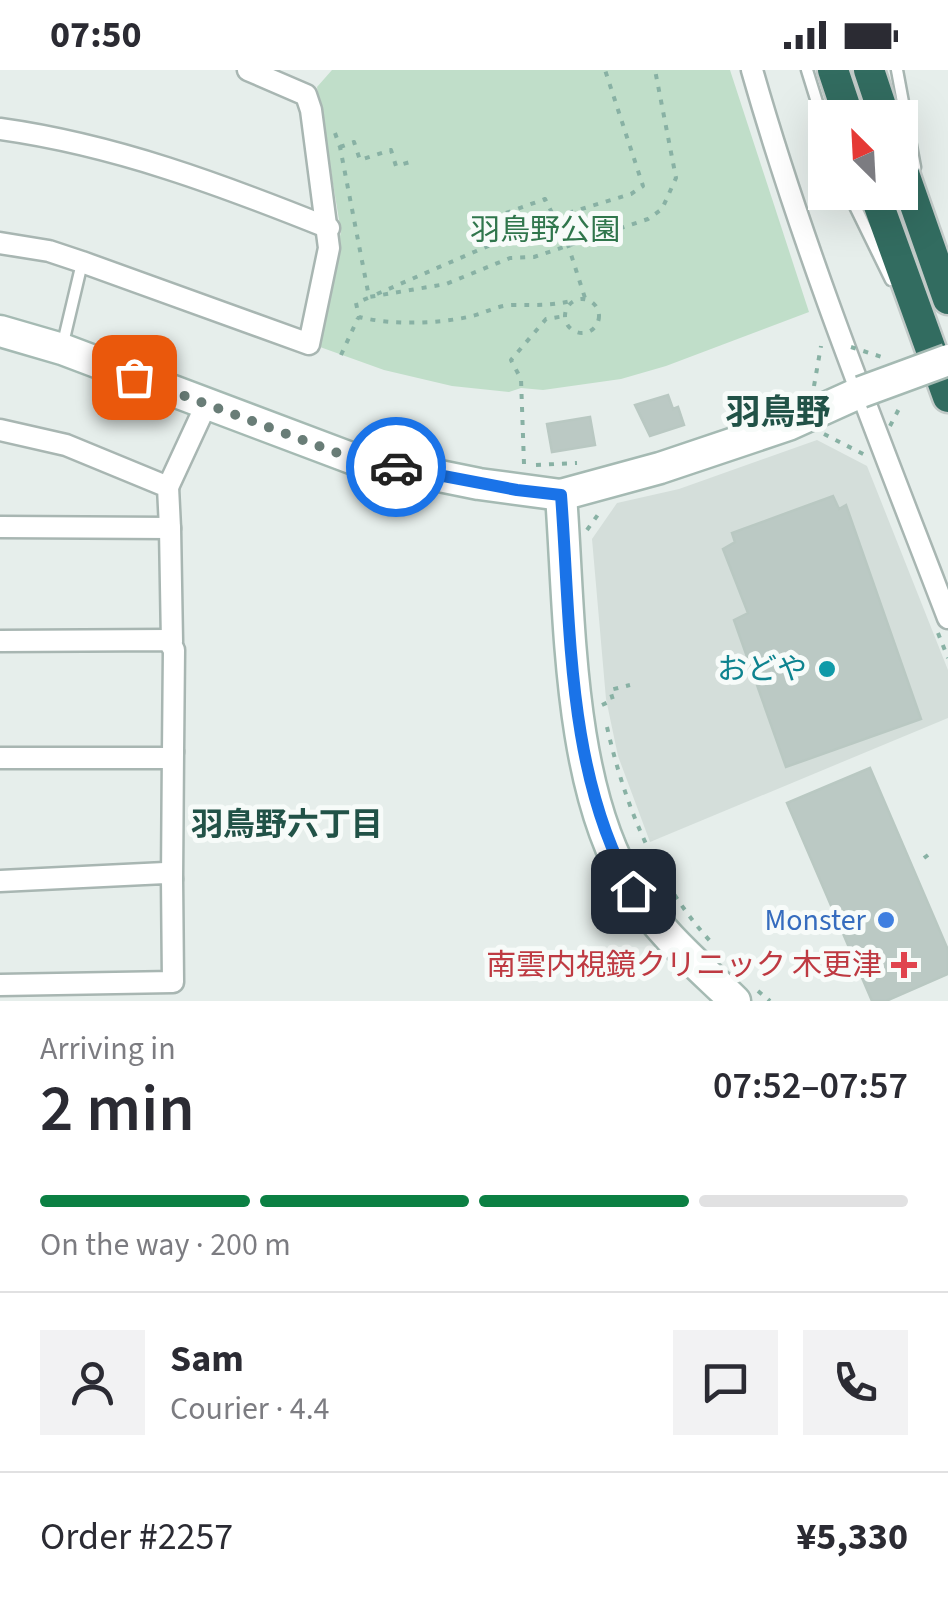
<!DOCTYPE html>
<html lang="en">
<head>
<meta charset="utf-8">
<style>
  body { margin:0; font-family:"Source Sans 3","Noto Sans JP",sans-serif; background:#f2f2f3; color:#2b2b33; height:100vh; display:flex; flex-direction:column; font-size:38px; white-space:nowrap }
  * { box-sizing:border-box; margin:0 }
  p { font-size:32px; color:#7c7c81 }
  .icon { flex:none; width:55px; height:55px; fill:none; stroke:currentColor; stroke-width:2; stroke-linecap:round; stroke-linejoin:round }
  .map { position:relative; height:931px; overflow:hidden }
  .drawer { display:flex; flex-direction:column; background:#fff; flex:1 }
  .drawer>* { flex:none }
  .needle { width:65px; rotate:336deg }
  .controls { position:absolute; left:808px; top:30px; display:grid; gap:20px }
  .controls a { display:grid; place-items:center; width:110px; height:110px; border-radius:0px; background:#fff; box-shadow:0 10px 40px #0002; font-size:50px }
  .pin { position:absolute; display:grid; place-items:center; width:85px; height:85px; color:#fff; margin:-42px; border-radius:20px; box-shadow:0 5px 15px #0006 }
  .courier { position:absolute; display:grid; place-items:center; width:100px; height:100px; margin:-50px; border:8px solid #1a73e8; border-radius:50%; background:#fff; color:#222; box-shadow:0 2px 12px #0007 }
  .head em { font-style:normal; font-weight:600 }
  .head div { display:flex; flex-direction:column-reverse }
  .head { display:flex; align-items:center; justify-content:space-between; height:170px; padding:0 40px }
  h1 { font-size:65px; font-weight:600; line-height:75px }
  .bar { display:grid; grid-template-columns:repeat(4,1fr); gap:15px 10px; align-content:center; height:120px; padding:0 40px }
  .bar i { height:12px; border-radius:8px; background:#e1e1e2 }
  .bar .selected { background:#0b8043 }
  .bar p { grid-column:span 4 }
  .line { display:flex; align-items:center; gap:25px; padding:0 40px; border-top:2px solid #e1e1e2 }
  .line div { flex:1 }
  .round { display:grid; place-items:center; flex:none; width:105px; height:105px; border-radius:0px; background:#f2f2f3 }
  .status { display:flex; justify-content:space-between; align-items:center; height:70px; padding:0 50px; background:#fff; direction:ltr }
  .status svg { height:28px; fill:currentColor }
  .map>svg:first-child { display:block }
</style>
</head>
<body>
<div class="status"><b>07:50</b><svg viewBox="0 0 49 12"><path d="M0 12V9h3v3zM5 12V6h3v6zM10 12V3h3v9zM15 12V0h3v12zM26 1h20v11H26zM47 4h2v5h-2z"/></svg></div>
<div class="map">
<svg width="948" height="931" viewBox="0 0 948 931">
  <rect width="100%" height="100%" fill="#e6eeeb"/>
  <polygon fill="#d4deda" points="817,370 867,396 948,600 948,648 650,772 618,686 606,629 592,469 617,433 679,419"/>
  <polygon fill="#c0dec9" points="332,0 730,0 809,242 666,296 621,309 543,320 521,318 509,322 452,316 384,300 320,277 322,260 318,251 341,162 317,17"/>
  <g fill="#bbc9c4" stroke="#b9c8c2" stroke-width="2.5">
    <polygon points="668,325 673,339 678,337 684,355 650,366 635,335"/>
    <polygon points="590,347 595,375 552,382 547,354"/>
    <polygon points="833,426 839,439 846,435 921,649 786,697 734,550 748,543 723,479 735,472 732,463"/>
    <polygon points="870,698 948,880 948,904 886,931 872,931 787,733"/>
  </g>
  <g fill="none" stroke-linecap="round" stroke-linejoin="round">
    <g stroke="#a8b6b2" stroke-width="15">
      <g id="lane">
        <polyline points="807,0 825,58"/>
        <polyline points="897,0 915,97"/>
        <polyline points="848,122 891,210"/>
        <polyline points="63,273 82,193"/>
      </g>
    </g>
    <g stroke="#a8b6b2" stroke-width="25">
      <g id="street">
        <path d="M752 0C805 186 879 368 948 548"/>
        <path d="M0 59C115 75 222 115 329 158"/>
        <polyline points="0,173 49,181 82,192 309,274 329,178 311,40 306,25 248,0"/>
        <polyline points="0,360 66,375 168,417 170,458 0,457"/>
        <polyline points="168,417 206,335"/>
        <polyline points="170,458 172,572"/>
        <polyline points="0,571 168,570 174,580 173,682 167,688 0,688"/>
        <polyline points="172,809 173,682"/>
        <polyline points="0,811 165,803 172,809 173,912 0,915"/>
      </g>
    </g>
    <g stroke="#a5bab3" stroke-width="35">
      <g id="secondary">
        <polyline points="0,261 62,279 351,388 479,414 561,425 660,398 788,355 861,322"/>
        <path d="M561 425C570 545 567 716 632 819 658 862 699 896 735 931"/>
      </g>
    </g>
    <g stroke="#c2cac8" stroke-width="35">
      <g id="highway">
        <polyline points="833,0 849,48"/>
        <polyline points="869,0 885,48"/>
        <polyline points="900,92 948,229"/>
        <polyline points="874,122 948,327"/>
      </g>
    </g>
    <g stroke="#88b1a4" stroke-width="4" stroke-dasharray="5 8" stroke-linecap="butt">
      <polyline points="335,63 340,77 369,227 446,214 510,188 534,187 648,149 662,139 676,108 655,0"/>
      <polyline points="340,77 354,72 360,90 391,80 396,96 410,92"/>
      <polyline points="506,143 545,129 568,175 585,228"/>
      <polyline points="377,224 555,147 631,124 643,116 605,0"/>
      <path d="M368 228 356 233 359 247C392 255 435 254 468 247 484 244 497 235 513 235 536 235 552 236 575 230"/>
      <circle cx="582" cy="246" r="17"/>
      <polyline points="341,285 358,248"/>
      <polyline points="814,316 821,276"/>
      <polyline points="824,364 865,385"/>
      <polyline points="524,394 521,309 511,290 546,249 565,246"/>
      <polyline points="536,395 577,393"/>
      <polyline points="587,460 602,439"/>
      <polyline points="938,563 948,588"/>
      <polyline points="602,635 613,630 610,620 630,615"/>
      <path d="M607 657C625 736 655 810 710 871"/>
      <polyline points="924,788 928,785"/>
      <polyline points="758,921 770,931"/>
    </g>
    <use href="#lane" stroke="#fff" stroke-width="10"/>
    <use href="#street" stroke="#fff" stroke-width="20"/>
    <use href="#secondary" stroke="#fff" stroke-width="30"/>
    <use href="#highway" stroke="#326c60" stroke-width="30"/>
    <g stroke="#a5bab3" stroke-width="35" stroke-linecap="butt">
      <polyline id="secondary-bridge" points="861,322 948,290"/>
    </g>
    <g stroke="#88b1a4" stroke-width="4" stroke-dasharray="5 8" stroke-linecap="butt">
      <polyline points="851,277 885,288"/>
      <polyline points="890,356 902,333"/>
    </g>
    <use href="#secondary-bridge" stroke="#fff" stroke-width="30"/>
  </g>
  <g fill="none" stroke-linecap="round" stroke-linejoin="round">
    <polyline stroke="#697d77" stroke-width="10" stroke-dasharray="0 18" points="134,307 351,388 396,397"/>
    <path stroke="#1a73e8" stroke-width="12" d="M396 397 517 420 561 425C571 556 566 703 633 821"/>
  </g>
  <circle fill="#0f9aa8" stroke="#f7fbf9" stroke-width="4" cx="827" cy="599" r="10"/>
  <circle fill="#3f7fe0" stroke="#f7fbf9" stroke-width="4" cx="886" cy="850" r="10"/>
  <path fill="#e0444e" stroke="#f7fbf9" stroke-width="4" d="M899 880h10v10h10v10h-10v10h-10v-10h-10v-10h10z"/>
  <g text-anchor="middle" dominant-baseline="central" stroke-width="10" stroke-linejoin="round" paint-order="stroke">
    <g font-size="30" fill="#30764c" stroke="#f7fbf9">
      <text x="545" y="160">羽鳥野公園</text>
    </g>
    <g font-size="30" fill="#0d838f" stroke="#f7fbf9" text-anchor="end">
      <text x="807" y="599">おどや</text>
    </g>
    <g font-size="30" fill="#366cbe" stroke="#f7fbf9" text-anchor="end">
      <text x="866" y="850">Monster</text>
    </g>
    <g font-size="30" fill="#be3a42" stroke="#f7fbf9" text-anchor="end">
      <text x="882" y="895">南雲内視鏡クリニック 木更津</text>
    </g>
    <g font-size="32" font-weight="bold" fill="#215247" stroke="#f7fbf9">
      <text x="287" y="755">羽鳥野六丁目</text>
    </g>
    <g font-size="35" font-weight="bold" fill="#215247" stroke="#f7fbf9">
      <text x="778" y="343">羽鳥野</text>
    </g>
  </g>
</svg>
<div class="controls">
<a><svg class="needle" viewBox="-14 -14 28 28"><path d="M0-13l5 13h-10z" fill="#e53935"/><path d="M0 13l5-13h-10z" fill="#7c7c81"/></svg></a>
</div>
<div class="pin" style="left:134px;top:307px;background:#ea580c"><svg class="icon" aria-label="bag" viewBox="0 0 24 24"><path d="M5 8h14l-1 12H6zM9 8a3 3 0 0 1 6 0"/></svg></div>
<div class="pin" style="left:633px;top:821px;background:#1f2937"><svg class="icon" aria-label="home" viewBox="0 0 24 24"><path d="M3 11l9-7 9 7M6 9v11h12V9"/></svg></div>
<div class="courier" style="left:396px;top:397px"><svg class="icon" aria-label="car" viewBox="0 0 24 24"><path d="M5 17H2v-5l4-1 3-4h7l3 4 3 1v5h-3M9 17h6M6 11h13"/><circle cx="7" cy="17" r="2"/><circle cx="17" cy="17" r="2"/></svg></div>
</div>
<section class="drawer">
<div class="head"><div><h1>2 min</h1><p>Arriving in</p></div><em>07:52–07:57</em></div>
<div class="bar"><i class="selected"></i><i class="selected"></i><i class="selected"></i><i></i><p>On the way · 200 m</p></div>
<div class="line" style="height:180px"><a class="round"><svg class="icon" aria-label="person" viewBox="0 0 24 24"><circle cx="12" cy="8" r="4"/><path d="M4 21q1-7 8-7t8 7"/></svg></a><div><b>Sam</b><p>Courier · 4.4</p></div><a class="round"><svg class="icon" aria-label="chat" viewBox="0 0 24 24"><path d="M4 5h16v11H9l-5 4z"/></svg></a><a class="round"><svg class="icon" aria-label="phone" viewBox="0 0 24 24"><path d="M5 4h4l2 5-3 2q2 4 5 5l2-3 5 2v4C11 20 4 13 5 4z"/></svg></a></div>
<div class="line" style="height:130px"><div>Order #2257</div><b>¥5,330</b></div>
</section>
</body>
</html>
